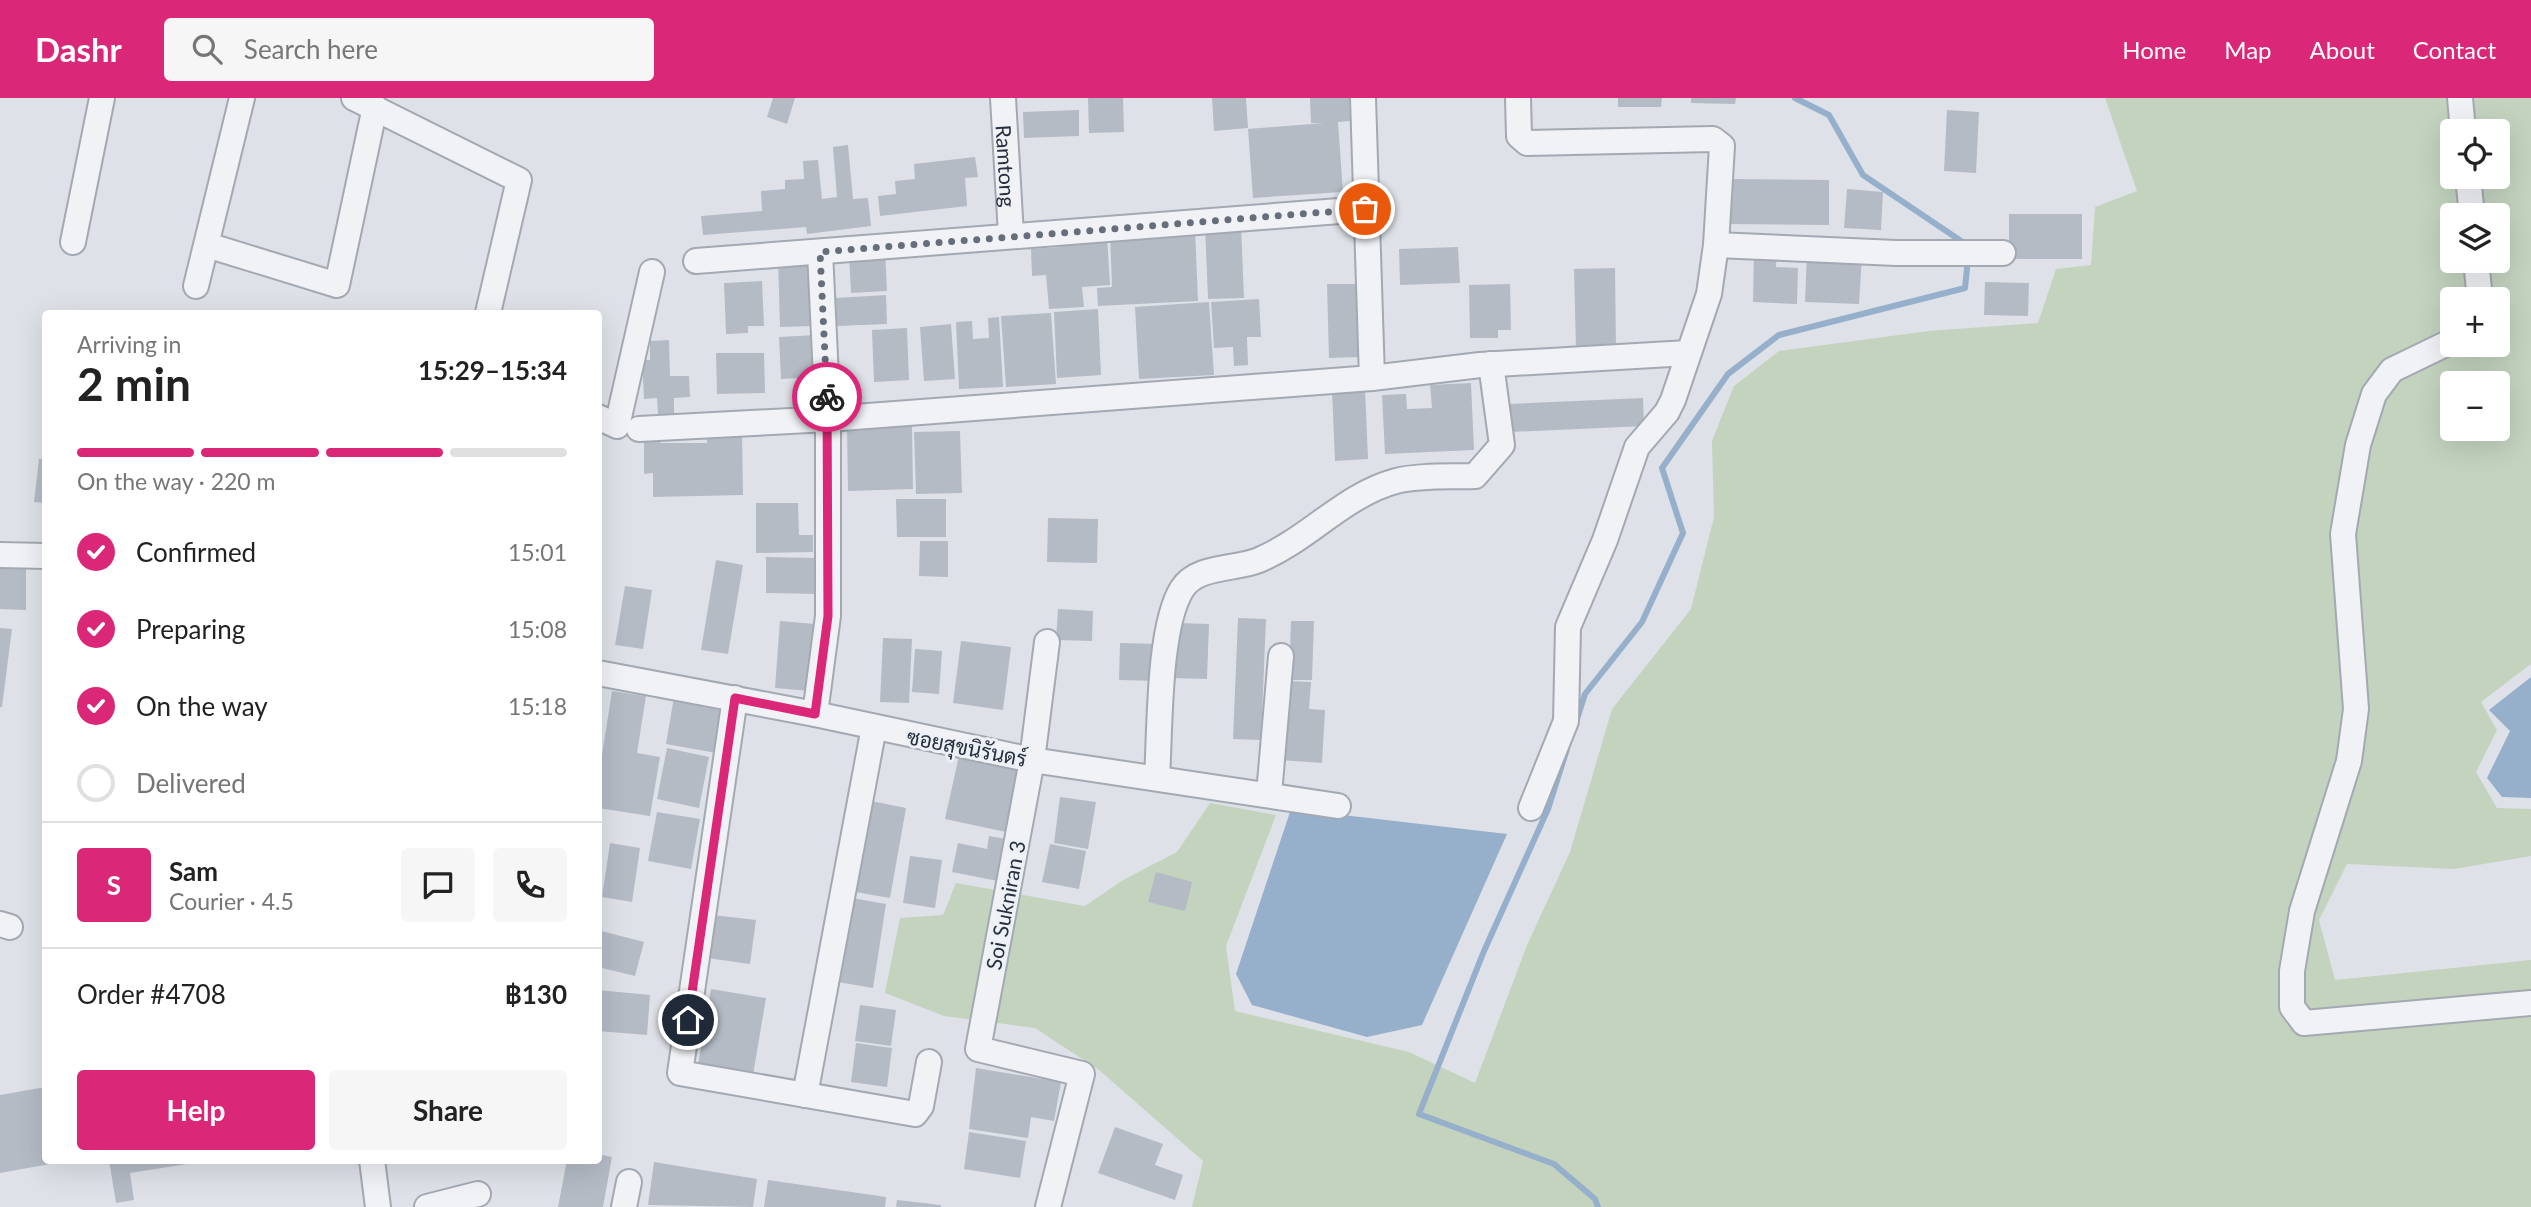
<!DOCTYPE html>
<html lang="en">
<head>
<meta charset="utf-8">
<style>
  body { margin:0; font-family:Lato,Sarabun,sans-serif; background:#f6f6f6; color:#222; height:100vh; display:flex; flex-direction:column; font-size:26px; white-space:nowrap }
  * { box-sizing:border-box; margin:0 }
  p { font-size:23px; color:#767676 }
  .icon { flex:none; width:38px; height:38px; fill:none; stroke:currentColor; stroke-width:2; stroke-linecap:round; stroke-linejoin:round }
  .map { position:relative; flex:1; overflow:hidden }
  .sheet { position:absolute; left:42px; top:212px; width:560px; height:854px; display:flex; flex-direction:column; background:#fff; border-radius:7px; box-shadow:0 7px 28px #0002 }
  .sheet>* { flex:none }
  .tools { position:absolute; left:2440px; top:21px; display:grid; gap:14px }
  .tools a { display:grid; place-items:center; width:70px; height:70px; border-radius:7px; background:#fff; box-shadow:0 7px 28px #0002; font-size:35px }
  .pin { position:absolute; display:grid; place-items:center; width:60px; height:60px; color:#fff; margin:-30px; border:4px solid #fff; border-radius:50%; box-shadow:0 2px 7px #0007 }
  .courier { position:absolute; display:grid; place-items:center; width:70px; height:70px; margin:-35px; border:5px solid #db2777; border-radius:50%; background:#fff; color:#222; box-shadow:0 2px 9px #0007 }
  .headline em { font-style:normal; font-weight:700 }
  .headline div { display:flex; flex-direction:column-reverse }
  .headline { display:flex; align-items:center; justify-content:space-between; height:119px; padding:0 35px }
  h1 { font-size:46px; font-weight:700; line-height:52px }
  .bar { display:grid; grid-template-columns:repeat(4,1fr); gap:10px 7px; align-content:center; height:84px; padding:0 35px }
  .bar i { height:9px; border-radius:5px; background:#e0e0e0 }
  .bar .selected { background:#db2777 }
  .bar p { grid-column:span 4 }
  .line { display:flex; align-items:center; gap:18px; padding:0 35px; border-top:2px solid #e0e0e0 }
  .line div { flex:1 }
  .round { display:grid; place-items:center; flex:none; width:74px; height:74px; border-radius:7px; background:#f6f6f6 }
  ol { padding:0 35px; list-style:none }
  li { display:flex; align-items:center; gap:21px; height:77px }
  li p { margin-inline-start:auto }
  li .icon { padding:7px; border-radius:50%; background:#db2777; color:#fff; stroke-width:4 }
  li:last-child { color:#767676 }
  li i { width:38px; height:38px; border:4px solid #e0e0e0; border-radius:50% }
  .button { display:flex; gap:14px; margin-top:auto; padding:14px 35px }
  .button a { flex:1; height:80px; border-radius:7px; background:#db2777; color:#fff; font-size:28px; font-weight:700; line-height:80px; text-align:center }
  .button a+a { background:#f6f6f6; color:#222 }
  header { display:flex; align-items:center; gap:42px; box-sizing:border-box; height:98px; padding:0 35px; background:#db2777; color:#fff }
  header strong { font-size:33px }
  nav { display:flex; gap:38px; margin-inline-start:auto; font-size:24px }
  .search { width:490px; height:63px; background:#f6f6f6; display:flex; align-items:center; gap:18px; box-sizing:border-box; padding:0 24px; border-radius:7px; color:#767676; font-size:26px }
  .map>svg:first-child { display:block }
</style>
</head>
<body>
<header>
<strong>Dashr</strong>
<div class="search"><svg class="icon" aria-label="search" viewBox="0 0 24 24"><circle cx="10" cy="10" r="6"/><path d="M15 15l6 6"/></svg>Search here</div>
<nav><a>Home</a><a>Map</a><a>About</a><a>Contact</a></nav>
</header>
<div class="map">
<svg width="2531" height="1109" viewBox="0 0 2531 1109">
  <rect width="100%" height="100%" fill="#dee2e8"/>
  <path fill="#c3d3be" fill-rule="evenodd" d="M2105 0H2531V566L2481 604 2497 632 2476 674 2497 710 2531 711V758L2454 771 2347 766 2319 822 2335 882 2531 862V1109H1192L1203 1063 1099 972 1035 930 944 918 885 895 900 820 943 817 956 785 1085 808 1123 782 1177 754 1210 705 1276 717 1226 848 1235 913 1409 954 1475 985 1527 847 1570 754 1612 611 1691 511 1714 419 1712 343 1734 288 1779 253 1929 233 2038 225 2056 171 2091 167 2095 109 2137 93ZM2452 33H2497V79H2452ZM2452 117H2497V163H2452ZM2452 201H2497V247H2452ZM2452 285H2497V331H2452Z"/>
  <g fill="#96afcb">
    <polygon points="2531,579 2531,700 2502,699 2487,680 2510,633 2489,612"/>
    <polygon points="1291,711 1507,736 1422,927 1367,939 1252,907 1236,876"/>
  </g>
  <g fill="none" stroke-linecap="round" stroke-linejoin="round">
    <g stroke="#96afcb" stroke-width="6">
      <polyline points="1795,0 1829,17 1863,77 1967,147"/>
      <polyline points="1577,621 1585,596 1642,524 1683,435 1662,370 1728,276 1779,237 1965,190 1968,160"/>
      <polyline points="1567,651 1548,711 1484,853 1419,1016 1554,1066 1595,1101 1598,1109"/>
    </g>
  </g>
  <g fill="#b4bbc5">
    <polygon points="773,0 795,0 787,26 767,19"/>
    <polygon points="1088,0 1123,0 1124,34 1089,35"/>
    <polygon points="1212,0 1246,0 1248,30 1214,33"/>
    <polygon points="1310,0 1349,0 1350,23 1338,24 1343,94 1253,100 1248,31 1324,25 1311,25"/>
    <polygon points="1618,0 1662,0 1661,9 1618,9"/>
    <polygon points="1691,0 1736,0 1735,6 1691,5"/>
    <polygon points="1079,12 1079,38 1024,40 1023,14"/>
    <polygon points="1947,12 1979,14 1976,75 1944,73"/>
    <polygon points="848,47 853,101 868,100 871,128 807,136 806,129 703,137 701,118 762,113 761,93 785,91 785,82 804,81 803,63 818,62 822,101 837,99 833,49"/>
    <polygon points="975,59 978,79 965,80 967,108 880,118 878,98 896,96 895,83 915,81 914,66"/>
    <polygon points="1733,81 1829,82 1829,127 1726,126 1726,101 1733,101"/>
    <polygon points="1847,91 1883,94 1881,132 1844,130"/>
    <rect x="2009" y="116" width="73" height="45"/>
    <polygon points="1241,126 1244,200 1208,201 1205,127"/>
    <polygon points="1195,131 1198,203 1098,208 1097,190 1112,189 1110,135"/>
    <polygon points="1107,139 1110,187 1082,189 1084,209 1049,211 1046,177 1032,178 1031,151 1061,149 1061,142"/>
    <polygon points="1458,149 1460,185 1400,187 1399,151"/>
    <polygon points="885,153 887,193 851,195 849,154"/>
    <polygon points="1754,154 1777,155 1776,169 1798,170 1797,206 1753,204"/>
    <polygon points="1807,155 1862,158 1859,206 1805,204"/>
    <polygon points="811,159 813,228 780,229 778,160"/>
    <polygon points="1615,170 1616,251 1576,252 1574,171"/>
    <polygon points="762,183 764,228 748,228 748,235 726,236 724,185"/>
    <polygon points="1985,184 2029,185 2028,218 1984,217"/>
    <polygon points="1327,186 1358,186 1360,259 1329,260"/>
    <polygon points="1510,186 1511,232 1498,232 1498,240 1470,240 1469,187"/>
    <polygon points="886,197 887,226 837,228 836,200"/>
    <polygon points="1259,201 1261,239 1247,239 1248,267 1234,268 1233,249 1214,250 1211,204"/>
    <polygon points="1209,204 1214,277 1139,281 1135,209"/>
    <polygon points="1098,211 1101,277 1057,280 1054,214"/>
    <polygon points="1051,215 1056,286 1006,289 1001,218"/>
    <polygon points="999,219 1003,289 959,291 956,224 972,223 973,241 989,240 988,220"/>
    <polygon points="951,226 955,281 924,283 920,229"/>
    <polygon points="907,230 909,282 874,284 872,232"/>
    <polygon points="815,237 818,304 800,305 799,280 781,281 779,239"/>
    <polygon points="669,242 670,278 689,278 690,299 674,300 674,316 658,316 657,300 644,301 642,262 650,262 650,243"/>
    <polygon points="716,255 764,255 765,295 717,296"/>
    <polygon points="1471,285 1474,352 1385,356 1382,297 1406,296 1407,311 1432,310 1430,287"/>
    <polygon points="1365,291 1368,361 1335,363 1332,293"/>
    <polygon points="1643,300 1644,328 1511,334 1510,306"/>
    <polygon points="912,328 913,391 848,393 847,329"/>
    <polygon points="960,333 962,395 916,396 914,334"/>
    <polygon points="644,334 660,334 660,345 707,345 707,337 742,336 743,397 653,399 653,375 644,376"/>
    <polygon points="39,361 46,361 46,405 34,404"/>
    <polygon points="896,401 946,401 946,439 897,439"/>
    <polygon points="756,405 798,405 799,437 813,437 813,454 756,455"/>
    <polygon points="1048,420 1098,421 1097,465 1047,464"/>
    <polygon points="920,443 948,443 948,479 919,478"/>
    <polygon points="766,459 819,460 819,496 766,495"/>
    <polygon points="716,462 743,467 728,556 701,552"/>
    <polygon points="0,466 26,467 26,512 0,511"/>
    <polygon points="625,488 652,492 643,551 615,547"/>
    <polygon points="1058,511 1093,513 1092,543 1056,542"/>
    <polygon points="1238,520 1266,521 1261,642 1233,641"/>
    <polygon points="780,523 815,526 810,593 775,590"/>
    <polygon points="1291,523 1314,523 1312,582 1289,582"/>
    <polygon points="1177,525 1209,526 1207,581 1174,580"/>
    <polygon points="0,530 12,531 2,609 0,609"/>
    <polygon points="883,540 912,541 909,605 880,604"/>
    <polygon points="961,543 1011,549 1003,612 953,605"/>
    <polygon points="1120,545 1158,546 1157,583 1119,582"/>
    <polygon points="915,551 942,553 939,596 912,594"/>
    <polygon points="1286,583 1311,584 1309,611 1325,612 1322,665 1280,662"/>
    <polygon points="612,593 646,598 637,655 660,659 650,718 598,710 598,683"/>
    <polygon points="674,599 724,607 716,655 666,646"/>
    <polygon points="667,650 709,659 699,710 657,701"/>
    <polygon points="960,653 1021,668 1006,734 945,721"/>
    <polygon points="1060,699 1096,704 1088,751 1054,745"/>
    <polygon points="871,703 906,710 890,800 855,794"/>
    <polygon points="657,714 700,721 691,771 648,763"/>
    <polygon points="989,738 1006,741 998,783 952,774 958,745 987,751"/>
    <polygon points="610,745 640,750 632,804 602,799"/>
    <polygon points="1050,746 1086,753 1079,791 1042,784"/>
    <polygon points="910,758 942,762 935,810 903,805"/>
    <polygon points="1156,774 1192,784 1185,813 1148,804"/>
    <polygon points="852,800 886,806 873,890 838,884"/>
    <polygon points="713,817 756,822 750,866 707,860"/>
    <polygon points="598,832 644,844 635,878 598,869"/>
    <polygon points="711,891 766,900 753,977 698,967"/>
    <polygon points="598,892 650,897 647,937 598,933"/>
    <polygon points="860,907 896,912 891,948 855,943"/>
    <polygon points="856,945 892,950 887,989 851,984"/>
    <polygon points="976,970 1061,984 1054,1023 1031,1019 1028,1040 969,1031"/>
    <polygon points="46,989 46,1062 61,1064 0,1075 0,997"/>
    <polygon points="1115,1029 1163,1046 1155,1067 1183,1077 1175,1102 1098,1075"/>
    <polygon points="969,1034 1026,1043 1020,1080 964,1071"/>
    <polygon points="598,1056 612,1059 603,1109 558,1109 567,1062 598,1062"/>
    <polygon points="109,1062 200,1062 200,1064 130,1075 134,1102 116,1105"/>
    <polygon points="654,1064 757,1081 753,1109 648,1107"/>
    <polygon points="768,1082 886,1099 885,1109 764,1109"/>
    <polygon points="897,1102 941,1107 941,1109 896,1109"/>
  </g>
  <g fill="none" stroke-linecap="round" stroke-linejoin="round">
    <g stroke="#a3a9b2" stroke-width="28">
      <g id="street">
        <polyline points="354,0 519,82 488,215"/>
        <path id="s1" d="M1003 0 1011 137"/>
        <polyline points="1363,0 1372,280"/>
        <polyline points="1518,0 1519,38 1527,45 1713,41 1722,48 1716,147 1709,196 1673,302 1667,314 1637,349 1605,442 1568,529 1566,623 1531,710"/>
        <polyline points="2460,0 2463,33"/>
        <polyline points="2468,79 2472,117"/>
        <polyline points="73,144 102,0"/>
        <polyline points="207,147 337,187 375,9"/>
        <polyline points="1716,147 1896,155 2003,155"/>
        <polyline points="696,163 1365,111"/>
        <polyline points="2476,163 2480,201"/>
        <polyline points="196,188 242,0"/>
        <polyline points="2452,243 2392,272 2374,296 2358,347 2343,436 2356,611 2349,663 2302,813 2292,873 2292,909 2304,925 2531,905"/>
        <polyline points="598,319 617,328 652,174"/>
        <polyline points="639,331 828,321 1372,280 1480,267 1688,255"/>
        <polyline points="0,457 46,458"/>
        <polyline points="1047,544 1032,662 978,951 1082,976 1048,1109"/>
        <polyline points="598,575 815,616 1032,662 1338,708"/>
        <polyline points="735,600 680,975 915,1016 921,1008 929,964"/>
        <polyline points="815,616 828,518 828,321 820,154"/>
        <path d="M1157 680C1160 633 1158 529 1182 491 1197 467 1235 472 1259 462 1309 441 1344 397 1396 383 1420 377 1450 379 1475 378L1502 347 1491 266"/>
        <polyline points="1269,696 1281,558"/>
        <polyline points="0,826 10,829"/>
        <polyline points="805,997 874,629"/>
        <polyline points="372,1062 378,1109"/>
        <polyline points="427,1109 478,1096"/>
        <polyline points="624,1109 629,1084"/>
      </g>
    </g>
    <use href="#street" stroke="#f0f2f6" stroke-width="24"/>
  </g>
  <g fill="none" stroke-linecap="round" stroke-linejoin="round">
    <polyline stroke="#666e7b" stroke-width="7" stroke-dasharray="0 12.6" points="827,299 820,154 1365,111"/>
    <polyline stroke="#db2777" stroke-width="9" points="688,922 735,600 815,616 828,518 827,299"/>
  </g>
  <g text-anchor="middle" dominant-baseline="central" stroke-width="6" stroke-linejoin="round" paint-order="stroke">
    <g font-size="21" fill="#262f40" stroke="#edf1f6">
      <text stroke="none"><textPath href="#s1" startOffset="68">Ramtong</textPath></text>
      <text transform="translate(967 649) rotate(11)">ซอยสุขนิรันดร์</text>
      <text transform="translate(1005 807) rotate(-79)">Soi Sukniran 3</text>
    </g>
  </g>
</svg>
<div class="tools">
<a><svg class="icon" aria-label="locate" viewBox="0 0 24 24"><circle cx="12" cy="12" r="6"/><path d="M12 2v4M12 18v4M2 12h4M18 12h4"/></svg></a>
<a><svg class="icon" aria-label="layers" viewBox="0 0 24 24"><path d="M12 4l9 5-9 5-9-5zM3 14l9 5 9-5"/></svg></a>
<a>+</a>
<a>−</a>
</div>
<div class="pin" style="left:1365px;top:111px;background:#ea580c"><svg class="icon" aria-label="bag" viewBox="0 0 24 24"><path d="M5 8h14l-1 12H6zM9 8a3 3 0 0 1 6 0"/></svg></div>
<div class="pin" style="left:688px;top:922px;background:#1f2937"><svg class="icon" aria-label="home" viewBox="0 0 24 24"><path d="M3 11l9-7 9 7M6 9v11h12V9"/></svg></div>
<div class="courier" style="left:827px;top:299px"><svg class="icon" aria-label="bike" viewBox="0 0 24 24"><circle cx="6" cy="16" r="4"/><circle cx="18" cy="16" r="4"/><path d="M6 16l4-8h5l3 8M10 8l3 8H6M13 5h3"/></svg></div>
<section class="sheet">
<div class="headline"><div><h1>2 min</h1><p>Arriving in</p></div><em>15:29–15:34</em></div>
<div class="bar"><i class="selected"></i><i class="selected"></i><i class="selected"></i><i></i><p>On the way · 220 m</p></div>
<ol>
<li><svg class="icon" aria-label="check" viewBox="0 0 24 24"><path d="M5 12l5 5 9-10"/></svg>Confirmed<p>15:01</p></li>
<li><svg class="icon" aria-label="check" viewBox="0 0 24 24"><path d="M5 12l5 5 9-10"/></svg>Preparing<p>15:08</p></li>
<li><svg class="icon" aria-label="check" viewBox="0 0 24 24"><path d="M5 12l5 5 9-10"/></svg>On the way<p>15:18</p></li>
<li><i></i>Delivered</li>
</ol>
<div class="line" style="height:126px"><b class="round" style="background:#db2777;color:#fff">S</b><div><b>Sam</b><p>Courier · 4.5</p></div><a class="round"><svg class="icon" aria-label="chat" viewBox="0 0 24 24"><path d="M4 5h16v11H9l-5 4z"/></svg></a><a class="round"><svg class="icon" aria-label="phone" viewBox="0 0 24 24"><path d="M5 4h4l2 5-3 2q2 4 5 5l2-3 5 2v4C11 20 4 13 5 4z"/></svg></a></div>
<div class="line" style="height:91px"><div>Order #4708</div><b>฿130</b></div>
<div class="button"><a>Help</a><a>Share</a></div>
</section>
</div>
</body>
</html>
